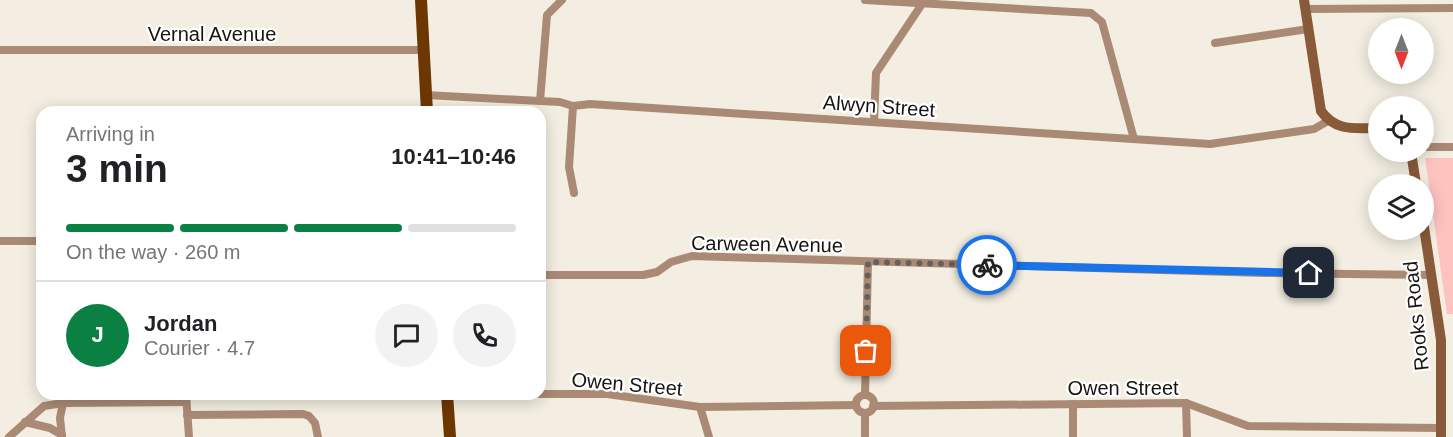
<!DOCTYPE html>
<html lang="en">
<head>
<meta charset="utf-8">
<style>
  body { margin:0; font-family:Helvetica,sans-serif; background:#f2f2f2; color:#202124; height:100vh; display:flex; flex-direction:column; font-size:22px; white-space:nowrap }
  * { box-sizing:border-box; margin:0 }
  p { font-size:20px; color:#757577 }
  .icon { flex:none; width:33px; height:33px; fill:none; stroke:currentColor; stroke-width:2; stroke-linecap:round; stroke-linejoin:round }
  .map { position:relative; flex:1; overflow:hidden }
  .side { position:absolute; left:36px; top:106px; width:510px; height:294px; display:flex; flex-direction:column; background:#fff; border-radius:18px; box-shadow:0 3px 15px #0003 }
  .side>* { flex:none }
  .needle { width:39px; rotate:180deg }
  .tools { position:absolute; left:1368px; top:18px; display:grid; gap:12px }
  .tools a { display:grid; place-items:center; width:66px; height:66px; border-radius:50%; background:#fff; box-shadow:0 3px 15px #0003; font-size:30px }
  .pin { position:absolute; display:grid; place-items:center; width:51px; height:51px; color:#fff; margin:-26px; border-radius:12px; box-shadow:0 3px 9px #0006 }
  .courier { position:absolute; display:grid; place-items:center; width:60px; height:60px; margin:-30px; border:4px solid #1a73e8; border-radius:50%; background:#fff; color:#222; box-shadow:0 2px 8px #0007 }
  .headline em { font-style:normal; font-weight:700 }
  .headline div { display:flex; flex-direction:column-reverse }
  .headline { display:flex; align-items:center; justify-content:space-between; height:102px; padding:0 30px }
  h1 { font-size:39px; font-weight:700; line-height:45px }
  .bar { display:grid; grid-template-columns:repeat(4,1fr); gap:9px 6px; align-content:center; height:72px; padding:0 30px }
  .bar i { height:8px; border-radius:4px; background:#e0e0e0 }
  .bar .on { background:#0b8043 }
  .bar p { grid-column:span 4 }
  .line { display:flex; align-items:center; gap:15px; padding:0 30px; border-top:2px solid #e0e0e0 }
  .line div { flex:1 }
  .round { display:grid; place-items:center; flex:none; width:63px; height:63px; border-radius:32px; background:#f2f2f2 }
  .map>svg:first-child { display:block }
</style>
</head>
<body>
<div class="map">
<svg width="1453" height="437" viewBox="0 0 1453 437">
  <rect width="100%" height="100%" fill="#f3eee1"/>
  <polygon fill="#fec3bf" points="1425,158 1453,158 1453,314 1447,314"/>
  <g fill="none" stroke-linecap="round" stroke-linejoin="round">
    <g stroke="#aa8a74" stroke-width="8">
      <polyline points="865,0 1091,13 1102,22 1134,139"/>
      <polyline points="1305,9 1453,8"/>
      <polyline points="1215,43 1308,29"/>
      <polyline points="0,50 423,50"/>
      <polyline points="426,95 540,101 560,102 573,106 590,104 1210,144 1314,129 1328,121"/>
      <polyline points="540,101 547,15 562,0"/>
      <polyline points="573,106 569,167 574,193"/>
      <polyline points="874,122 876,73 922,4"/>
      <polyline points="1424,147 1453,147"/>
      <polyline points="0,241 42,241"/>
      <polyline points="540,275 643,275 657,272 671,262 692,256 1264,273 1430,275"/>
      <polyline points="186,394 189,437"/>
      <polyline points="540,394 607,394 700,407 856,405"/>
      <polyline points="865,395 868,262"/>
      <circle cx="865" cy="404" r="9"/>
      <polyline points="1186,403 1187,437"/>
      <polyline points="1073,404 1073,437"/>
      <polyline points="873,406 1186,403 1248,426 1441,428"/>
      <polyline points="700,407 709,437"/>
      <polyline points="865,413 865,437"/>
      <polyline points="187,415 303,414 309,416 315,423 318,437"/>
      <polyline points="25,422 50,428 62,435"/>
      <polyline points="9,437 44,406 63,403 186,402"/>
      <polyline points="62,437 60,418 63,403"/>
    </g>
    <g stroke="#885a39" stroke-width="10">
      <path d="M1304 0 1321 111C1336 132 1355 128 1378 128"/>
      <polyline points="1411,152 1416,184"/>
      <polyline points="1424,227 1441,340 1441,437"/>
    </g>
    <g stroke="#6d3702" stroke-width="12">
      <polyline points="421,0 427,112"/>
      <polyline points="447,394 450,437"/>
    </g>
  </g>
  <g fill="none" stroke-linecap="round" stroke-linejoin="round">
    <polyline stroke="#64615a" stroke-width="6" stroke-dasharray="0 10.8" points="866,351 868,262 987,265"/>
    <polyline stroke="#1a73e8" stroke-width="8" points="987,265 1309,273"/>
  </g>
  <g text-anchor="middle" dominant-baseline="central" stroke-width="4.5" stroke-linejoin="round" paint-order="stroke">
    <g font-size="20" fill="#171511" stroke="#fff">
      <text x="212" y="34">Vernal Avenue</text>
      <text transform="translate(879 106) rotate(4)">Alwyn Street</text>
      <text transform="translate(767 244) rotate(1)">Carween Avenue</text>
      <text transform="translate(1416 316) rotate(-96)">Rooks Road</text>
      <text transform="translate(627 384) rotate(5)">Owen Street</text>
      <text x="1123" y="388">Owen Street</text>
    </g>
  </g>
</svg>
<div class="tools">
<a><svg class="needle" viewBox="-14 -14 28 28"><path d="M0-13l5 13h-10z" fill="#e53935"/><path d="M0 13l5-13h-10z" fill="#757577"/></svg></a>
<a><svg class="icon" aria-label="locate" viewBox="0 0 24 24"><circle cx="12" cy="12" r="6"/><path d="M12 2v4M12 18v4M2 12h4M18 12h4"/></svg></a>
<a><svg class="icon" aria-label="layers" viewBox="0 0 24 24"><path d="M12 4l9 5-9 5-9-5zM3 14l9 5 9-5"/></svg></a>
</div>
<div class="pin" style="left:866px;top:351px;background:#ea580c"><svg class="icon" aria-label="bag" viewBox="0 0 24 24"><path d="M5 8h14l-1 12H6zM9 8a3 3 0 0 1 6 0"/></svg></div>
<div class="pin" style="left:1309px;top:273px;background:#1f2937"><svg class="icon" aria-label="home" viewBox="0 0 24 24"><path d="M3 11l9-7 9 7M6 9v11h12V9"/></svg></div>
<div class="courier" style="left:987px;top:265px"><svg class="icon" aria-label="bike" viewBox="0 0 24 24"><circle cx="6" cy="16" r="4"/><circle cx="18" cy="16" r="4"/><path d="M6 16l4-8h5l3 8M10 8l3 8H6M13 5h3"/></svg></div>
<section class="side">
<div class="headline"><div><h1>3 min</h1><p>Arriving in</p></div><em>10:41–10:46</em></div>
<div class="bar"><i class="on"></i><i class="on"></i><i class="on"></i><i></i><p>On the way · 260 m</p></div>
<div class="line" style="height:108px"><b class="round" style="background:#0b8043;color:#fff">J</b><div><b>Jordan</b><p>Courier · 4.7</p></div><a class="round"><svg class="icon" aria-label="chat" viewBox="0 0 24 24"><path d="M4 5h16v11H9l-5 4z"/></svg></a><a class="round"><svg class="icon" aria-label="phone" viewBox="0 0 24 24"><path d="M5 4h4l2 5-3 2q2 4 5 5l2-3 5 2v4C11 20 4 13 5 4z"/></svg></a></div>
</section>
</div>
</body>
</html>
